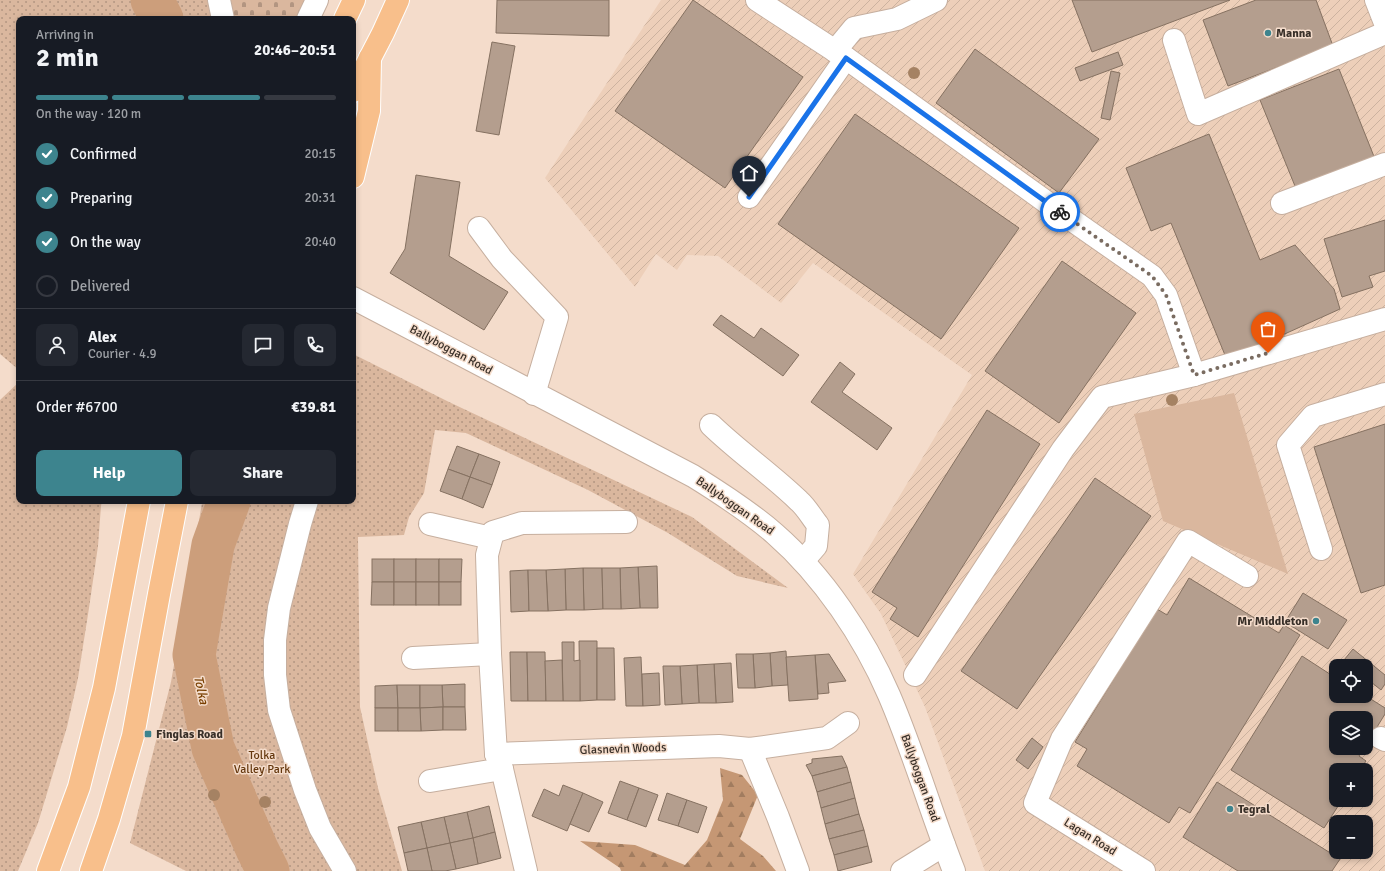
<!DOCTYPE html>
<html lang="en">
<head>
<meta charset="utf-8">
<style>
  body { margin:0; font-family:Signika,sans-serif; background:#242831; color:#f1f3f6; height:100vh; display:flex; flex-direction:column; font-size:15px; white-space:nowrap }
  * { box-sizing:border-box; margin:0 }
  p { font-size:13px; color:#9ea1a6 }
  .icon { flex:none; width:22px; height:22px; fill:none; stroke:currentColor; stroke-width:2; stroke-linecap:round; stroke-linejoin:round }
  .map { position:relative; flex:1; overflow:hidden }
  .sheet { position:absolute; left:16px; top:16px; width:340px; height:488px; display:flex; flex-direction:column; background:#171b24; border-radius:8px; box-shadow:0 2px 6px #0003 }
  .sheet>* { flex:none }
  .controls { position:absolute; left:1329px; top:659px; display:grid; gap:8px }
  .controls a { display:grid; place-items:center; width:44px; height:44px; border-radius:8px; background:#171b24; box-shadow:0 2px 6px #0003; font-size:20px }
  .pin { position:absolute; display:grid; place-items:center; width:34px; height:34px; color:#fff; margin:-41px -17px; border-radius:50% 50% 50% 0; rotate:-45deg; box-shadow:0 0 4px #0007 }
  .pin .icon { rotate:45deg }
  .courier { position:absolute; display:grid; place-items:center; width:40px; height:40px; margin:-20px; border:3px solid #1a73e8; border-radius:50%; background:#fff; color:#222; box-shadow:0 1px 5px #0007 }
  .overview em { font-style:normal; font-weight:700 }
  .overview div { display:flex; flex-direction:column-reverse }
  .overview { display:flex; align-items:center; justify-content:space-between; height:68px; padding:0 20px }
  h1 { font-size:26px; font-weight:700; line-height:30px }
  .bar { display:grid; grid-template-columns:repeat(4,1fr); gap:6px 4px; align-content:center; height:48px; padding:0 20px }
  .bar i { height:5px; border-radius:3px; background:#363941 }
  .bar .selected { background:#3d848e }
  .bar p { grid-column:span 4 }
  .line { display:flex; align-items:center; gap:10px; padding:0 20px; border-top:1px solid #363941 }
  .line div { flex:1 }
  .round { display:grid; place-items:center; flex:none; width:42px; height:42px; border-radius:8px; background:#242831 }
  ol { padding:0 20px; list-style:none }
  li { display:flex; align-items:center; gap:12px; height:44px }
  li p { margin-inline-start:auto }
  li .icon { padding:4px; border-radius:50%; background:#3d848e; color:#fff; stroke-width:4 }
  li:last-child { color:#9ea1a6 }
  li i { width:22px; height:22px; border:2px solid #363941; border-radius:50% }
  .button { display:flex; gap:8px; margin-top:auto; padding:8px 20px }
  .button a { flex:1; height:46px; border-radius:8px; background:#3d848e; color:#fff; font-size:16px; font-weight:700; line-height:46px; text-align:center }
  .button a+a { background:#242831; color:#f1f3f6 }
  .map>svg:first-child { display:block }
</style>
</head>
<body>
<div class="map">
<svg width="1385" height="871" viewBox="0 0 1385 871">
  <defs>
    <pattern id="industrial-furrows" width="10" height="10" patternUnits="userSpaceOnUse"><rect width="10" height="10" fill="#edcfb9"/><path d="M-1 1l2-2M0 10L10 0M9 11l2-2" fill="none" stroke="#ccb29f"/></pattern>
    <pattern id="forest-firs" width="22" height="20" patternUnits="userSpaceOnUse"><rect width="22" height="20" fill="#c59774"/><path d="M5 1l3.5 6h-7zM16 11l3.5 6h-7z" fill="#a17c5f"/></pattern>
    <pattern id="cemetery-stones" width="16" height="16" patternUnits="userSpaceOnUse"><rect width="16" height="16" fill="#dab79e"/><path d="M2 7V4a2 2 0 0 1 4 0v3zM10 15v-3a2 2 0 0 1 4 0v3z" fill="#b29581"/></pattern>
    <pattern id="park-dots" width="8" height="8" patternUnits="userSpaceOnUse"><rect width="8" height="8" fill="#dab79e"/><path d="M2 2h.1M6 6h.1" fill="none" stroke="#b29581" stroke-width="1.8" stroke-linecap="round"/></pattern>
  </defs>
  <rect width="100%" height="100%" fill="#f4dccb"/>
  <path fill="url(#industrial-furrows)" fill-rule="evenodd" d="M661 0H1385V871H985L925 707 881 614 853 574 972 375 813 263 781 303 718 256 687 255 677 270 656 254 635 287 545 178ZM1336 666H1366V696H1336ZM1336 718H1366V748H1336ZM1336 770H1366V800H1336ZM1336 822H1366V852H1336Z"/>
  <polygon fill="#dab79e" points="1234,393 1288,574 1163,521 1134,414"/>
  <polygon fill="url(#forest-firs)" points="720,768 742,775 758,795 740,839 763,856 776,871 621,871 620,868 580,841 635,845 685,865 707,840 723,800"/>
  <polygon fill="url(#cemetery-stones)" points="211,0 328,0 319,19 215,19"/>
  <g fill="url(#park-dots)">
    <polygon points="0,0 211,0 215,19 19,19 19,370 0,354"/>
    <polygon points="353,354 449,402 692,517 788,588 737,576 668,533 588,490 466,433 435,430 424,493 409,517 404,535 358,537 360,707 378,788 402,871 186,871 130,843 171,682 202,503 203,501 353,501"/>
    <polygon points="19,382 19,501 102,501 101,506 98,546 89,608 78,678 67,727 38,823 18,871 0,871 0,400"/>
  </g>
  <g fill="none" stroke-linecap="round" stroke-linejoin="round">
    <g stroke="#cc9e7b" stroke-width="43">
      <polyline points="152,0 162,19"/>
      <polyline points="229,501 213,545 194,655 213,748 257,849 268,871"/>
    </g>
  </g>
  <g fill="#b49e8e" stroke="#857161">
    <polygon points="497,0 609,0 609,36 496,33"/>
    <polygon points="693,0 803,77 725,188 615,111"/>
    <polygon points="1072,0 1230,0 1092,52"/>
    <polygon points="1256,0 1316,0 1333,46 1228,86 1203,20"/>
    <polygon points="492,42 515,46 499,135 476,131"/>
    <polygon points="975,49 1099,139 1059,193 936,103"/>
    <polygon points="1118,52 1123,65 1080,81 1075,68"/>
    <polygon points="1339,69 1375,159 1297,191 1260,100"/>
    <polygon points="1111,71 1120,73 1110,120 1101,118"/>
    <polygon points="855,114 1019,228 941,339 778,224"/>
    <polygon points="1209,134 1260,260 1295,245 1334,289 1340,309 1227,360 1171,223 1151,231 1126,168"/>
    <polygon points="416,175 460,182 449,256 508,292 484,330 390,273 405,249"/>
    <polygon points="1385,220 1385,271 1369,276 1373,287 1342,297 1324,239"/>
    <polygon points="1062,261 1136,313 1059,423 985,371"/>
    <polygon points="721,315 754,338 761,328 799,355 783,376 713,325"/>
    <polygon points="840,362 855,374 842,392 892,428 877,450 811,402"/>
    <polygon points="987,410 1040,444 918,637 890,619 897,608 872,592"/>
    <polygon points="1385,424 1385,585 1361,593 1314,447"/>
    <polygon points="457,446 479,454 470,477 448,469"/>
    <polygon points="479,454 500,462 492,485 470,477"/>
    <polygon points="448,469 470,477 462,499 440,491"/>
    <polygon points="470,477 492,485 483,508 462,499"/>
    <polygon points="1095,478 1151,516 1017,709 961,671"/>
    <rect x="372" y="559" width="22" height="23"/>
    <rect x="394" y="559" width="22" height="23"/>
    <rect x="416" y="559" width="23" height="23"/>
    <polygon points="439,559 462,559 461,582 439,582"/>
    <polygon points="657,566 658,608 640,608 638,567"/>
    <polygon points="638,567 640,608 621,609 620,568"/>
    <polygon points="583,568 602,568 603,609 584,610"/>
    <polygon points="583,568 584,610 566,610 565,569"/>
    <polygon points="602,568 620,568 621,609 603,609"/>
    <polygon points="565,569 566,610 548,611 546,570"/>
    <polygon points="528,570 529,611 511,612 510,571"/>
    <polygon points="528,570 546,570 548,611 529,611"/>
    <polygon points="1189,578 1279,633 1284,625 1300,635 1190,813 1179,807 1169,823 1077,766 1087,749 1075,742 1157,609 1167,615"/>
    <polygon points="372,582 394,582 394,605 371,605"/>
    <rect x="394" y="582" width="22" height="23"/>
    <rect x="416" y="582" width="23" height="23"/>
    <rect x="439" y="582" width="22" height="23"/>
    <polygon points="1303,593 1347,620 1328,649 1285,622"/>
    <polygon points="579,641 597,641 597,700 580,701"/>
    <polygon points="562,642 574,642 574,661 580,660 580,701 563,701"/>
    <polygon points="597,648 614,648 615,700 597,700"/>
    <polygon points="1353,649 1385,675 1385,684 1381,690 1366,678 1366,666 1352,666 1344,660"/>
    <polygon points="786,651 788,685 772,686 770,653"/>
    <polygon points="510,652 527,652 528,701 511,701"/>
    <polygon points="527,652 545,652 546,701 528,701"/>
    <polygon points="770,653 772,686 755,688 753,654"/>
    <polygon points="736,654 753,654 755,688 738,688"/>
    <polygon points="829,654 846,681 828,683 829,693 818,694 815,655"/>
    <polygon points="815,655 818,699 789,701 786,657"/>
    <polygon points="1302,656 1336,678 1336,696 1366,696 1385,708 1385,714 1366,745 1366,718 1336,718 1336,748 1364,748 1359,756 1366,761 1360,770 1336,770 1336,800 1342,800 1324,828 1231,770"/>
    <polygon points="641,657 643,706 626,706 624,658"/>
    <polygon points="562,660 563,701 546,701 545,661"/>
    <polygon points="731,663 733,702 716,703 714,664"/>
    <polygon points="714,664 716,703 699,703 697,665"/>
    <polygon points="697,665 699,703 682,704 680,666"/>
    <polygon points="663,666 680,666 682,704 665,705"/>
    <polygon points="659,673 660,705 643,706 642,674"/>
    <polygon points="465,684 465,707 443,707 442,685"/>
    <polygon points="397,685 398,708 375,708 375,686"/>
    <polygon points="397,685 420,685 420,708 398,708"/>
    <polygon points="420,685 442,685 443,707 420,708"/>
    <polygon points="443,707 443,730 421,731 420,708"/>
    <polygon points="443,707 465,707 466,730 443,730"/>
    <rect x="375" y="708" width="23" height="23"/>
    <polygon points="398,708 420,708 421,731 398,731"/>
    <polygon points="1032,738 1043,747 1028,769 1016,760"/>
    <polygon points="842,756 847,767 812,776 806,765 812,763 812,759"/>
    <polygon points="847,767 851,782 817,792 812,776"/>
    <polygon points="620,781 639,788 627,820 608,813"/>
    <polygon points="851,782 855,798 821,808 817,792"/>
    <polygon points="1217,782 1340,859 1332,871 1238,871 1183,837"/>
    <polygon points="563,785 583,793 567,831 532,816 544,789 559,796"/>
    <polygon points="639,788 658,795 646,827 627,820"/>
    <polygon points="583,793 603,802 589,832 570,824"/>
    <polygon points="667,793 687,800 678,826 658,820"/>
    <polygon points="855,798 859,814 825,824 821,808"/>
    <polygon points="687,800 707,807 698,833 678,826"/>
    <polygon points="489,806 495,832 473,838 467,812"/>
    <polygon points="467,812 473,838 450,843 444,817"/>
    <polygon points="859,814 864,830 829,839 825,824"/>
    <polygon points="444,817 450,843 427,848 421,822"/>
    <polygon points="421,822 427,848 404,853 398,827"/>
    <polygon points="864,830 868,846 834,855 829,839"/>
    <polygon points="495,832 501,858 478,864 473,838"/>
    <polygon points="473,838 478,864 456,869 450,843"/>
    <polygon points="450,843 456,869 445,871 432,871 427,848"/>
    <polygon points="868,846 872,862 838,871 834,855"/>
    <polygon points="427,848 432,871 408,871 404,853"/>
  </g>
  <g fill="none" stroke-linecap="round" stroke-linejoin="round">
    <g stroke="#c6af9f" stroke-width="24">
      <g id="minor">
        <polyline points="219,0 223,19"/>
        <polyline points="757,0 846,58 1049,204 1152,276 1166,295 1194,375"/>
        <polyline points="1376,0 1385,23"/>
        <polyline points="308,19 317,0"/>
        <polyline points="1174,40 1198,114 1385,33"/>
        <polyline points="835,51 854,28 897,19 936,0"/>
        <polyline points="749,197 846,58"/>
        <polyline points="1282,203 1385,164"/>
        <polyline points="479,228 502,259 557,317 534,394"/>
        <path d="M353 298 693 476C722 494 750 512 775 534 823 576 864 637 889 695 914 753 931 813 954 871"/>
        <path d="M711 425C739 452 771 474 799 501 807 508 812 518 818 525L816 546 803 561"/>
        <polyline points="307,501 300,524 279,608 275,640 275,675 279,710 305,790 320,828 345,871"/>
        <polyline points="430,524 491,538"/>
        <polyline points="1321,549 1288,445 1313,416 1385,394"/>
        <polyline points="413,658 490,654"/>
        <polyline points="915,675 1063,449 1102,397 1194,375 1385,319"/>
        <polyline points="1381,738 1385,740"/>
        <polyline points="750,749 778,817 798,871"/>
        <polyline points="496,754 719,746 750,749 827,738 848,723"/>
        <polyline points="430,781 502,769"/>
        <polyline points="526,871 502,769 496,754 490,654 487,555 493,532 522,523 626,522"/>
        <polyline points="902,871 944,845"/>
        <polyline points="1144,871 1035,803 1062,739 1188,541 1247,576"/>
      </g>
    </g>
    <g stroke="#fff" stroke-width="24">
      <g id="major">
        <polyline points="345,19 354,0"/>
        <polyline points="353,91 383,33 398,0"/>
        <polyline points="353,177 369,111 370,58"/>
        <polyline points="48,871 79,787 104,688 139,501"/>
        <polyline points="91,871 109,819 133,736 159,594 177,501"/>
      </g>
    </g>
    <use href="#minor" stroke="#fff" stroke-width="22"/>
    <use href="#major" stroke="#f8bf8b" stroke-width="22"/>
  </g>
  <g fill="#a58263">
    <circle cx="914" cy="73" r="6"/>
    <circle cx="1172" cy="400" r="6"/>
    <circle cx="214" cy="795" r="6"/>
    <circle cx="265" cy="802" r="6"/>
  </g>
  <g fill="none" stroke-linecap="round" stroke-linejoin="round">
    <polyline stroke="#7a6c61" stroke-width="4" stroke-dasharray="0 7.2" points="1060,212 1152,276 1166,295 1194,375 1268,353"/>
    <polyline stroke="#1a73e8" stroke-width="5" points="749,197 846,58 1060,212"/>
  </g>
  <g fill="#3d848e" stroke="#f4dccb" stroke-width="1.5">
    <circle cx="1268" cy="33" r="4"/>
    <circle cx="1316" cy="621" r="4"/>
    <rect x="144" y="730" width="8" height="8" rx="2"/>
    <circle cx="1230" cy="809" r="4"/>
  </g>
  <g text-anchor="middle" dominant-baseline="central" stroke-width="3" stroke-linejoin="round" paint-order="stroke">
    <g font-size="12" font-weight="bold" fill="#382f28" stroke="#f4dccb" text-anchor="start">
      <text x="1276" y="33">Manna</text>
      <text x="1308" y="621" text-anchor="end">Mr Middleton</text>
      <text x="156" y="734">Finglas Road</text>
      <text x="1238" y="809">Tegral</text>
    </g>
    <g font-size="12" fill="#382f28" stroke="#f4dccb">
      <text transform="translate(451 350) rotate(28)">Ballyboggan Road</text>
      <text transform="translate(735 506) rotate(35)">Ballyboggan Road</text>
      <text transform="translate(623 749) rotate(-2)">Glasnevin Woods</text>
      <text transform="translate(920 778) rotate(70)">Ballyboggan Road</text>
      <text transform="translate(1090 837) rotate(32)">Lagan Road</text>
    </g>
    <g font-size="12" fill="#65380e" stroke="#f4dccb">
      <text x="262" y="755">Tolka<tspan x="262" dy="14">Valley Park</tspan></text>
    </g>
    <g font-size="13" font-style="italic" fill="#783f00" stroke="#f4dccb">
      <text transform="translate(201 690) rotate(78)">Tolka</text>
    </g>
  </g>
</svg>
<div class="controls">
<a><svg class="icon" aria-label="locate" viewBox="0 0 24 24"><circle cx="12" cy="12" r="6"/><path d="M12 2v4M12 18v4M2 12h4M18 12h4"/></svg></a>
<a><svg class="icon" aria-label="layers" viewBox="0 0 24 24"><path d="M12 4l9 5-9 5-9-5zM3 14l9 5 9-5"/></svg></a>
<a>+</a>
<a>−</a>
</div>
<div class="pin" style="left:1268px;top:353px;background:#ea580c"><svg class="icon" aria-label="bag" viewBox="0 0 24 24"><path d="M5 8h14l-1 12H6zM9 8a3 3 0 0 1 6 0"/></svg></div>
<div class="pin" style="left:749px;top:197px;background:#1f2937"><svg class="icon" aria-label="home" viewBox="0 0 24 24"><path d="M3 11l9-7 9 7M6 9v11h12V9"/></svg></div>
<div class="courier" style="left:1060px;top:212px"><svg class="icon" aria-label="bike" viewBox="0 0 24 24"><circle cx="6" cy="16" r="4"/><circle cx="18" cy="16" r="4"/><path d="M6 16l4-8h5l3 8M10 8l3 8H6M13 5h3"/></svg></div>
<section class="sheet">
<div class="overview"><div><h1>2 min</h1><p>Arriving in</p></div><em>20:46–20:51</em></div>
<div class="bar"><i class="selected"></i><i class="selected"></i><i class="selected"></i><i></i><p>On the way · 120 m</p></div>
<ol>
<li><svg class="icon" aria-label="check" viewBox="0 0 24 24"><path d="M5 12l5 5 9-10"/></svg>Confirmed<p>20:15</p></li>
<li><svg class="icon" aria-label="check" viewBox="0 0 24 24"><path d="M5 12l5 5 9-10"/></svg>Preparing<p>20:31</p></li>
<li><svg class="icon" aria-label="check" viewBox="0 0 24 24"><path d="M5 12l5 5 9-10"/></svg>On the way<p>20:40</p></li>
<li><i></i>Delivered</li>
</ol>
<div class="line" style="height:72px"><a class="round"><svg class="icon" aria-label="person" viewBox="0 0 24 24"><circle cx="12" cy="8" r="4"/><path d="M4 21q1-7 8-7t8 7"/></svg></a><div><b>Alex</b><p>Courier · 4.9</p></div><a class="round"><svg class="icon" aria-label="chat" viewBox="0 0 24 24"><path d="M4 5h16v11H9l-5 4z"/></svg></a><a class="round"><svg class="icon" aria-label="phone" viewBox="0 0 24 24"><path d="M5 4h4l2 5-3 2q2 4 5 5l2-3 5 2v4C11 20 4 13 5 4z"/></svg></a></div>
<div class="line" style="height:52px"><div>Order #6700</div><b>€39.81</b></div>
<div class="button"><a>Help</a><a>Share</a></div>
</section>
</div>
</body>
</html>
